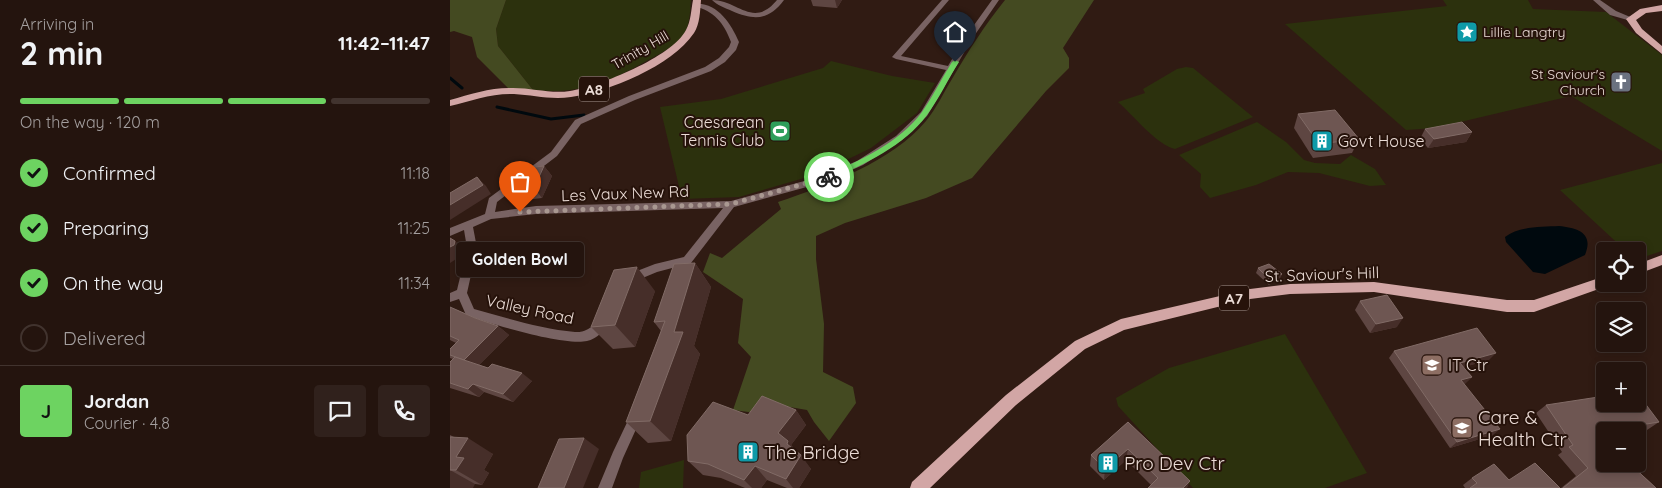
<!DOCTYPE html>
<html lang="en">
<head>
<meta charset="utf-8">
<style>
  body { margin:0; font-family:Quicksand,sans-serif; background:#30211c; color:#f1f3f6; height:100vh; display:flex; flex-direction:column; font-size:19px; white-space:nowrap }
  * { box-sizing:border-box; margin:0 }
  p { font-size:16px; color:#a39e9e }
  .icon { flex:none; width:28px; height:28px; fill:none; stroke:currentColor; stroke-width:2; stroke-linecap:round; stroke-linejoin:round }
  .map { position:relative; flex:1; overflow:hidden }
  .drawer { display:flex; flex-direction:column; background:#24140e; width:450px }
  .drawer>* { flex:none }
  .controls { position:absolute; left:1146px; top:242px; display:grid; gap:10px }
  .controls a { display:grid; place-items:center; width:50px; height:50px; border-radius:5px; background:#24140e; box-shadow:0 2px 8px #0003,0 0 0 1px #41332e; font-size:25px }
  .pin { position:absolute; display:grid; place-items:center; width:42px; height:42px; color:#fff; margin:-51px -21px; border-radius:50% 50% 50% 0; rotate:-45deg; box-shadow:0 0 5px #0007 }
  .pin .icon { rotate:45deg }
  .courier { position:absolute; display:grid; place-items:center; width:50px; height:50px; margin:-25px; border:4px solid #6dd361; border-radius:50%; background:#fff; color:#222; box-shadow:0 1px 6px #0007 }
  .bubble { position:absolute; height:35px; border-radius:5px; background:#24140e; box-shadow:0 2px 8px #0003,0 0 0 1px #41332e; font-size:16px; font-weight:700; line-height:35px; text-align:center }
  .overview em { font-style:normal; font-weight:700 }
  .overview div { display:flex; flex-direction:column-reverse }
  .overview { display:flex; align-items:center; justify-content:space-between; height:85px; padding:0 20px }
  h1 { font-size:32px; font-weight:700; line-height:38px }
  .bar { display:grid; grid-template-columns:repeat(4,1fr); gap:8px 5px; align-content:center; height:60px; padding:0 20px }
  .bar i { height:6px; border-radius:4px; background:#41332e }
  .bar .active { background:#6dd361 }
  .bar p { grid-column:span 4 }
  .line { display:flex; align-items:center; gap:12px; padding:0 20px; border-top:1px solid #41332e }
  .line div { flex:1 }
  .round { display:grid; place-items:center; flex:none; width:52px; height:52px; border-radius:5px; background:#30211c }
  ol { padding:0 20px; list-style:none }
  li { display:flex; align-items:center; gap:15px; height:55px }
  li p { margin-inline-start:auto }
  li .icon { padding:5px; border-radius:50%; background:#6dd361; color:#111; stroke-width:4 }
  li:last-child { color:#a39e9e }
  li i { width:28px; height:28px; border:2px solid #41332e; border-radius:50% }
  main { display:flex; flex:1; min-height:0 }
  .map>svg:first-child { display:block }
</style>
</head>
<body>
<main>
<section class="drawer">
<div class="overview"><div><h1>2 min</h1><p>Arriving in</p></div><em>11:42–11:47</em></div>
<div class="bar"><i class="active"></i><i class="active"></i><i class="active"></i><i></i><p>On the way · 120 m</p></div>
<ol>
<li><svg class="icon" aria-label="check" viewBox="0 0 24 24"><path d="M5 12l5 5 9-10"/></svg>Confirmed<p>11:18</p></li>
<li><svg class="icon" aria-label="check" viewBox="0 0 24 24"><path d="M5 12l5 5 9-10"/></svg>Preparing<p>11:25</p></li>
<li><svg class="icon" aria-label="check" viewBox="0 0 24 24"><path d="M5 12l5 5 9-10"/></svg>On the way<p>11:34</p></li>
<li><i></i>Delivered</li>
</ol>
<div class="line" style="height:90px"><b class="round" style="background:#6dd361;color:#111">J</b><div><b>Jordan</b><p>Courier · 4.8</p></div><a class="round"><svg class="icon" aria-label="chat" viewBox="0 0 24 24"><path d="M4 5h16v11H9l-5 4z"/></svg></a><a class="round"><svg class="icon" aria-label="phone" viewBox="0 0 24 24"><path d="M5 4h4l2 5-3 2q2 4 5 5l2-3 5 2v4C11 20 4 13 5 4z"/></svg></a></div>
</section>
<div class="map">
<svg width="1212" height="488" viewBox="0 0 1212 488">
  <rect width="100%" height="100%" fill="#301b13"/>
  <g fill="#2c310d">
    <path d="M56 0H241C240 10 240 26 234 34 227 45 212 53 200 59 160 82 129 95 83 90L48 46 46 29Z"/>
    <polygon points="993,0 1078,0 1083,9 1156,12 1212,55 1212,151 1121,96 985,128 956,130 835,24 997,6"/>
    <polygon points="381,61 442,76 485,83 467,113 421,148 368,174 289,197 232,199 210,107 271,99 373,68"/>
    <path d="M736 67 743 68 803 117 725 149C708 146 682 114 668 102L695 93 693 89 727 69Z"/>
    <polygon points="807,122 836,142 854,160 865,163 890,164 901,155 925,169 936,185 920,186 869,173 838,172 806,185 760,198 750,187 751,174 729,155"/>
    <polygon points="1212,163 1212,251 1188,259 1188,251 1176,251 1110,190"/>
    <polygon points="835,334 917,473 875,488 743,488 668,406 666,398 719,368"/>
    <polygon points="234,460 233,488 189,488 191,472"/>
  </g>
  <g fill="#444a21">
    <polygon points="0,0 56,0 46,29 48,46 83,90 59,89 27,57 22,37 4,31 0,32"/>
    <path d="M555 0H644L613 48 619 58V68L596 91 522 178 476 198 395 223 366 236V259L374 324 373 372 403 387 406 403 379 441 364 422 357 410 328 405 315 414 283 410 301 357 288 343 293 299 253 272 260 253 272 258 331 209 328 202C376 186 443 161 476 121 486 109 494 92 502 79 519 50 534 26 555 0Z"/>
  </g>
  <path fill="#00090e" d="M1109 226C1128 228 1144 233 1135 255L1095 274 1083 272 1056 242 1055 237C1069 226 1092 227 1109 226Z"/>
  <g fill="none" stroke-linecap="round" stroke-linejoin="round">
    <g stroke="#00090e" stroke-width="3">
      <polyline points="0,78 12,88"/>
      <polyline points="47,107 101,119 134,115"/>
    </g>
    <polygon fill="#796363" fill-rule="evenodd" points="186,410 190,412 192,416 173,458 162,488 148,488 163,452 182,412"/>
    <g fill="#796363" fill-rule="evenodd">
      <path d="M262 0C288 0 303 29 327 0H334C319 20 305 21 282 11 275 8 267 5 262 0Z"/>
      <path d="M492 0H499L451 56 498 66 514 39 542 0H549L522 39 477 116 452 140 413 165 375 182 284 207 241 263 207 272 195 277 187 287H179L178 284 187 271 205 264 234 257 273 208 86 214 41 219 23 227 27 248 17 293 24 309C57 318 91 329 125 332 145 333 146 314 158 318L159 321C155 330 147 339 137 341 113 346 41 324 16 315L9 299 0 302V293L7 290 17 248 14 230 0 236V228L35 214 39 198 101 152 125 120 179 96 255 67 269 58 279 47 281 42C274 23 264 11 244 6V4C266 1 281 23 289 42L286 50 275 62 261 71 185 100 131 124 107 156 47 202 45 212 86 206 281 201 369 177 407 161 446 136 471 112 496 70 446 59 442 57Z"/>
      <polygon points="1143,0 1150,0 1166,11 1185,19 1181,21 1160,15"/>
    </g>
    <g fill="#d2a6a5" fill-rule="evenodd">
      <path d="M243 0H251C250 11 250 24 244 33 222 66 158 92 121 97 101 100 83 95 64 94 42 93 21 101 0 106V100C21 94 42 87 63 88 83 88 101 94 120 91 150 86 222 57 236 30 241 21 241 10 243 0Z"/>
      <polygon points="1212,5 1212,11 1196,13 1186,20 1192,29 1212,46 1212,54 1186,33 1176,19 1190,9"/>
      <polygon points="1212,255 1212,265 1188,274 1188,264"/>
      <polygon points="1155,276 1155,284 1160,285 1084,312 1057,312 924,292 840,294 800,299 674,330 635,349 566,405 480,488 460,488 462,482 556,395 625,341 671,319 800,289 840,284 924,282 1057,300 1084,300"/>
    </g>
  </g>
  <g fill="#5e4642">
    <polygon points="361,0 392,0 387,8 363,6"/>
    <polygon points="848,114 909,139 902,153 863,158 844,128"/>
    <polygon points="975,129 1022,132 1016,142 978,148 970,139"/>
    <polygon points="94,166 102,176 92,198 75,200 67,190"/>
    <polygon points="245,263 261,287 244,346 250,354 221,441 198,443 176,422 211,331 204,322"/>
    <polygon points="808,268 832,274 830,278 819,285 806,273"/>
    <polygon points="205,291 185,347 163,349 141,327"/>
    <polygon points="910,301 947,327 920,333 905,310"/>
    <polygon points="0,307 25,318 48,326 59,335 29,365 82,381 63,402 34,392 29,397 0,388 0,362 3,359 0,358 0,349 6,343 0,340"/>
    <polygon points="944,351 1039,360 1013,367 1022,377 1014,384 1043,435 1000,448 939,358"/>
    <polygon points="1096,405 1209,422 1197,430 1187,431 1155,431 1155,437 1152,437 1206,488 1111,488 1126,476 1108,455 1112,452 1086,413"/>
    <polygon points="346,410 356,425 341,445 361,469 349,488 337,488 317,480 311,488 295,488 271,478 253,475 238,461 298,415"/>
    <polygon points="678,422 737,488 701,485 676,460 654,480 640,466 641,455"/>
    <polygon points="0,435 4,437 43,454 34,470 39,473 32,485 25,484 0,488"/>
    <polygon points="1022,478 1059,480 1110,488 1015,488 1013,485"/>
  </g>
  <g fill="#462e29">
    <polygon points="385,0 392,0 387,8"/>
    <polygon points="1022,132 1016,142 978,148 984,139"/>
    <polygon points="94,166 102,176 92,198 84,188"/>
    <polygon points="27,177 36,186 41,194 0,220 0,205"/>
    <polygon points="5,241 15,250 14,254 0,263 0,247"/>
    <polygon points="245,263 261,287 244,346 250,354 221,441 200,421 224,332"/>
    <polygon points="187,267 205,291 185,347 165,325"/>
    <polygon points="832,274 830,278 819,285 820,280"/>
    <polygon points="953,318 947,327 920,333 926,324"/>
    <polygon points="48,326 59,335 25,369 14,360"/>
    <polygon points="1046,353 1039,360 1004,370 1010,363"/>
    <polygon points="72,373 82,381 63,402 53,394"/>
    <polygon points="1022,377 1015,384 1005,387 1011,380"/>
    <polygon points="23,384 34,392 29,397 18,389"/>
    <polygon points="346,410 356,425 341,445 348,456 339,448 328,433"/>
    <polygon points="1050,429 1043,435 1000,448 1007,442"/>
    <polygon points="18,438 43,454 34,470 39,473 32,485 6,470 6,457"/>
    <polygon points="134,438 149,449 133,488 114,488"/>
    <polygon points="678,449 676,460 654,480 655,469"/>
    <polygon points="351,455 361,469 349,488 343,488 336,479"/>
    <polygon points="305,466 317,480 311,488 302,488 294,480"/>
    <polygon points="0,470 25,484 23,488 0,488"/>
    <polygon points="740,481 737,488 733,488"/>
  </g>
  <g fill="#6e5652" stroke="#816b66">
    <polygon points="885,110 909,139 869,144 848,114"/>
    <polygon points="1012,122 1022,132 984,139 975,129"/>
    <polygon points="94,166 84,188 67,190 77,168"/>
    <polygon points="27,177 33,185 0,205 0,193"/>
    <polygon points="0,238 5,241 4,245 0,247"/>
    <polygon points="245,263 224,332 233,332 200,421 176,422 215,321 204,322 224,264"/>
    <polygon points="819,264 832,274 820,280 808,268"/>
    <polygon points="187,267 165,325 141,327 164,270"/>
    <polygon points="937,295 953,318 926,324 910,301"/>
    <polygon points="0,307 25,318 48,326 14,360 0,355 0,349 9,340 0,336"/>
    <polygon points="1027,328 1046,353 1010,363 1022,377 1011,380 1050,429 1007,442 944,351"/>
    <polygon points="5,357 38,368 42,364 72,373 53,394 23,384 18,389 0,383 0,362"/>
    <polygon points="1188,394 1209,422 1146,432 1155,440 1155,464 1180,464 1206,488 1113,488 1138,468 1119,447 1123,445 1096,405 1155,396 1155,404 1188,404"/>
    <polygon points="312,396 346,410 328,433 338,441 337,444 351,455 336,479 305,466 294,480 258,464 238,461 237,435 263,402 298,415"/>
    <polygon points="678,422 740,481 733,488 698,488 708,478 678,449 655,469 641,455"/>
    <polygon points="0,437 18,438 6,457 14,458 6,470 0,470"/>
    <polygon points="134,438 114,488 88,488 109,439"/>
    <polygon points="1085,463 1110,488 1020,488 1027,483 1022,478 1044,464 1059,480"/>
  </g>
  <path fill="#6dd361" d="M505 60 509 62C498 79 489 99 477 115 454 146 415 164 381 179H376V175C410 161 450 142 472 112 483 96 492 78 502 62Z"/>
  <g fill="none" stroke-linecap="round" stroke-linejoin="round">
    <polyline stroke="#a99891" stroke-width="5" stroke-dasharray="0 9" points="70,212 281,204 379,177"/>
  </g>
  <defs>
    <g id="sight-square" transform="scale(1.125)"><rect x="-9" y="-9" width="18" height="18" rx="4" fill="#0f9aa8" stroke="#26120a"/><path d="M0-6L1.8-2.2L6-1.7L2.9 1.2L3.7 5.4L0 3.3L-3.7 5.4L-2.9 1.2L-6-1.7L-1.8-2.2Z" fill="#fff"/></g>
    <g id="church-square" transform="scale(1.125)"><rect x="-9" y="-9" width="18" height="18" rx="4" fill="#6b7280" stroke="#26120a"/><path d="M-1.2-6h2.4v3.5h3.3v2.4h-3.3V6h-2.4V-.1h-3.3v-2.4h3.3Z" fill="#fff"/></g>
    <g id="stadium-square" transform="scale(1.125)"><rect x="-9" y="-9" width="18" height="18" rx="4" fill="#2e9e5b" stroke="#26120a"/><path d="M0-5a6.5 5 0 1 0 0 10a6.5 5 0 1 0 0-10ZM-3.5-1.8h7v3.6h-7Z" fill="#fff"/></g>
    <g id="building-square" transform="scale(1.125)"><rect x="-9" y="-9" width="18" height="18" rx="4" fill="#0f9aa8" stroke="#26120a"/><path d="M-4-6H4V6H1V3H-1V6H-4ZM-2.5-4.3h1.7v1.8h-1.7ZM.8-4.3h1.7v1.8H.8ZM-2.5-1h1.7V.8h-1.7ZM.8-1h1.7V.8H.8Z" fill="#fff"/></g>
    <g id="university-square" transform="scale(1.125)"><rect x="-9" y="-9" width="18" height="18" rx="4" fill="#8d6e63" stroke="#26120a"/><path d="M0-5L7-2L0 1L-7-2ZM-4 1L0 2.5L4 1V4Q0 6-4 4Z" fill="#fff"/></g>
  </defs>
  <g fill-rule="evenodd">
    <use href="#sight-square" x="1017" y="32"/>
    <use href="#church-square" x="1171" y="82"/>
    <use href="#stadium-square" x="330" y="131"/>
    <use href="#building-square" x="872" y="141"/>
    <use href="#university-square" x="982" y="365"/>
    <use href="#university-square" x="1012" y="428"/>
    <use href="#building-square" x="298" y="452"/>
    <use href="#building-square" x="658" y="463"/>
  </g>
  <g text-anchor="middle" dominant-baseline="central" stroke-width="4" stroke-linejoin="round" paint-order="stroke">
    <g font-size="14" fill="#eadbd5" stroke="#26120a" text-anchor="start">
      <text x="1033" y="32">Lillie Langtry</text>
      <text x="1155" y="74" text-anchor="end">St Saviour's<tspan x="1155" dy="16">Church</tspan></text>
    </g>
    <g font-size="14" fill="#eadbd5" stroke="#26120a">
      <text transform="translate(190 50) rotate(-30)">Trinity Hill</text>
    </g>
    <g fill="#26120a" stroke="#af9f98" stroke-width="1">
      <rect x="129" y="76.5" width="30" height="25" rx="4"/>
      <rect x="769" y="285.5" width="30" height="25" rx="4"/>
    </g>
    <g font-size="15" font-weight="bold" fill="#eadbd5">
      <text x="144" y="89">A8</text>
      <text x="784" y="298">A7</text>
    </g>
    <g font-size="16" fill="#eadbd5" stroke="#26120a" text-anchor="start">
      <text x="314" y="122" text-anchor="end">Caesarean<tspan x="314" dy="18">Tennis Club</tspan></text>
      <text x="888" y="141">Govt House</text>
      <text x="998" y="365">IT Ctr</text>
    </g>
    <g font-size="16" fill="#eadbd5" stroke="#26120a">
      <text transform="translate(175 193) rotate(-2)">Les Vaux New Rd</text>
      <text transform="translate(872 274) rotate(-2)">St. Saviour's Hill</text>
      <text transform="translate(80 309) rotate(12)">Valley Road</text>
    </g>
    <g font-size="19" fill="#eadbd5" stroke="#26120a" text-anchor="start">
      <text x="1028" y="417">Care &amp;<tspan x="1028" dy="22">Health Ctr</tspan></text>
      <text x="314" y="452">The Bridge</text>
      <text x="674" y="463">Pro Dev Ctr</text>
    </g>
  </g>
</svg>
<div class="controls">
<a><svg class="icon" aria-label="locate" viewBox="0 0 24 24"><circle cx="12" cy="12" r="6"/><path d="M12 2v4M12 18v4M2 12h4M18 12h4"/></svg></a>
<a><svg class="icon" aria-label="layers" viewBox="0 0 24 24"><path d="M12 4l9 5-9 5-9-5zM3 14l9 5 9-5"/></svg></a>
<a>+</a>
<a>−</a>
</div>
<div class="pin" style="left:70px;top:212px;background:#ea580c"><svg class="icon" aria-label="bag" viewBox="0 0 24 24"><path d="M5 8h14l-1 12H6zM9 8a3 3 0 0 1 6 0"/></svg></div>
<div class="pin" style="left:505px;top:62px;background:#1f2937"><svg class="icon" aria-label="home" viewBox="0 0 24 24"><path d="M3 11l9-7 9 7M6 9v11h12V9"/></svg></div>
<div class="courier" style="left:379px;top:177px"><svg class="icon" aria-label="bike" viewBox="0 0 24 24"><circle cx="6" cy="16" r="4"/><circle cx="18" cy="16" r="4"/><path d="M6 16l4-8h5l3 8M10 8l3 8H6M13 5h3"/></svg></div>
<div class="bubble" style="left:6px;top:242px;width:128px">Golden Bowl</div>
</div>
</main>
</body>
</html>
